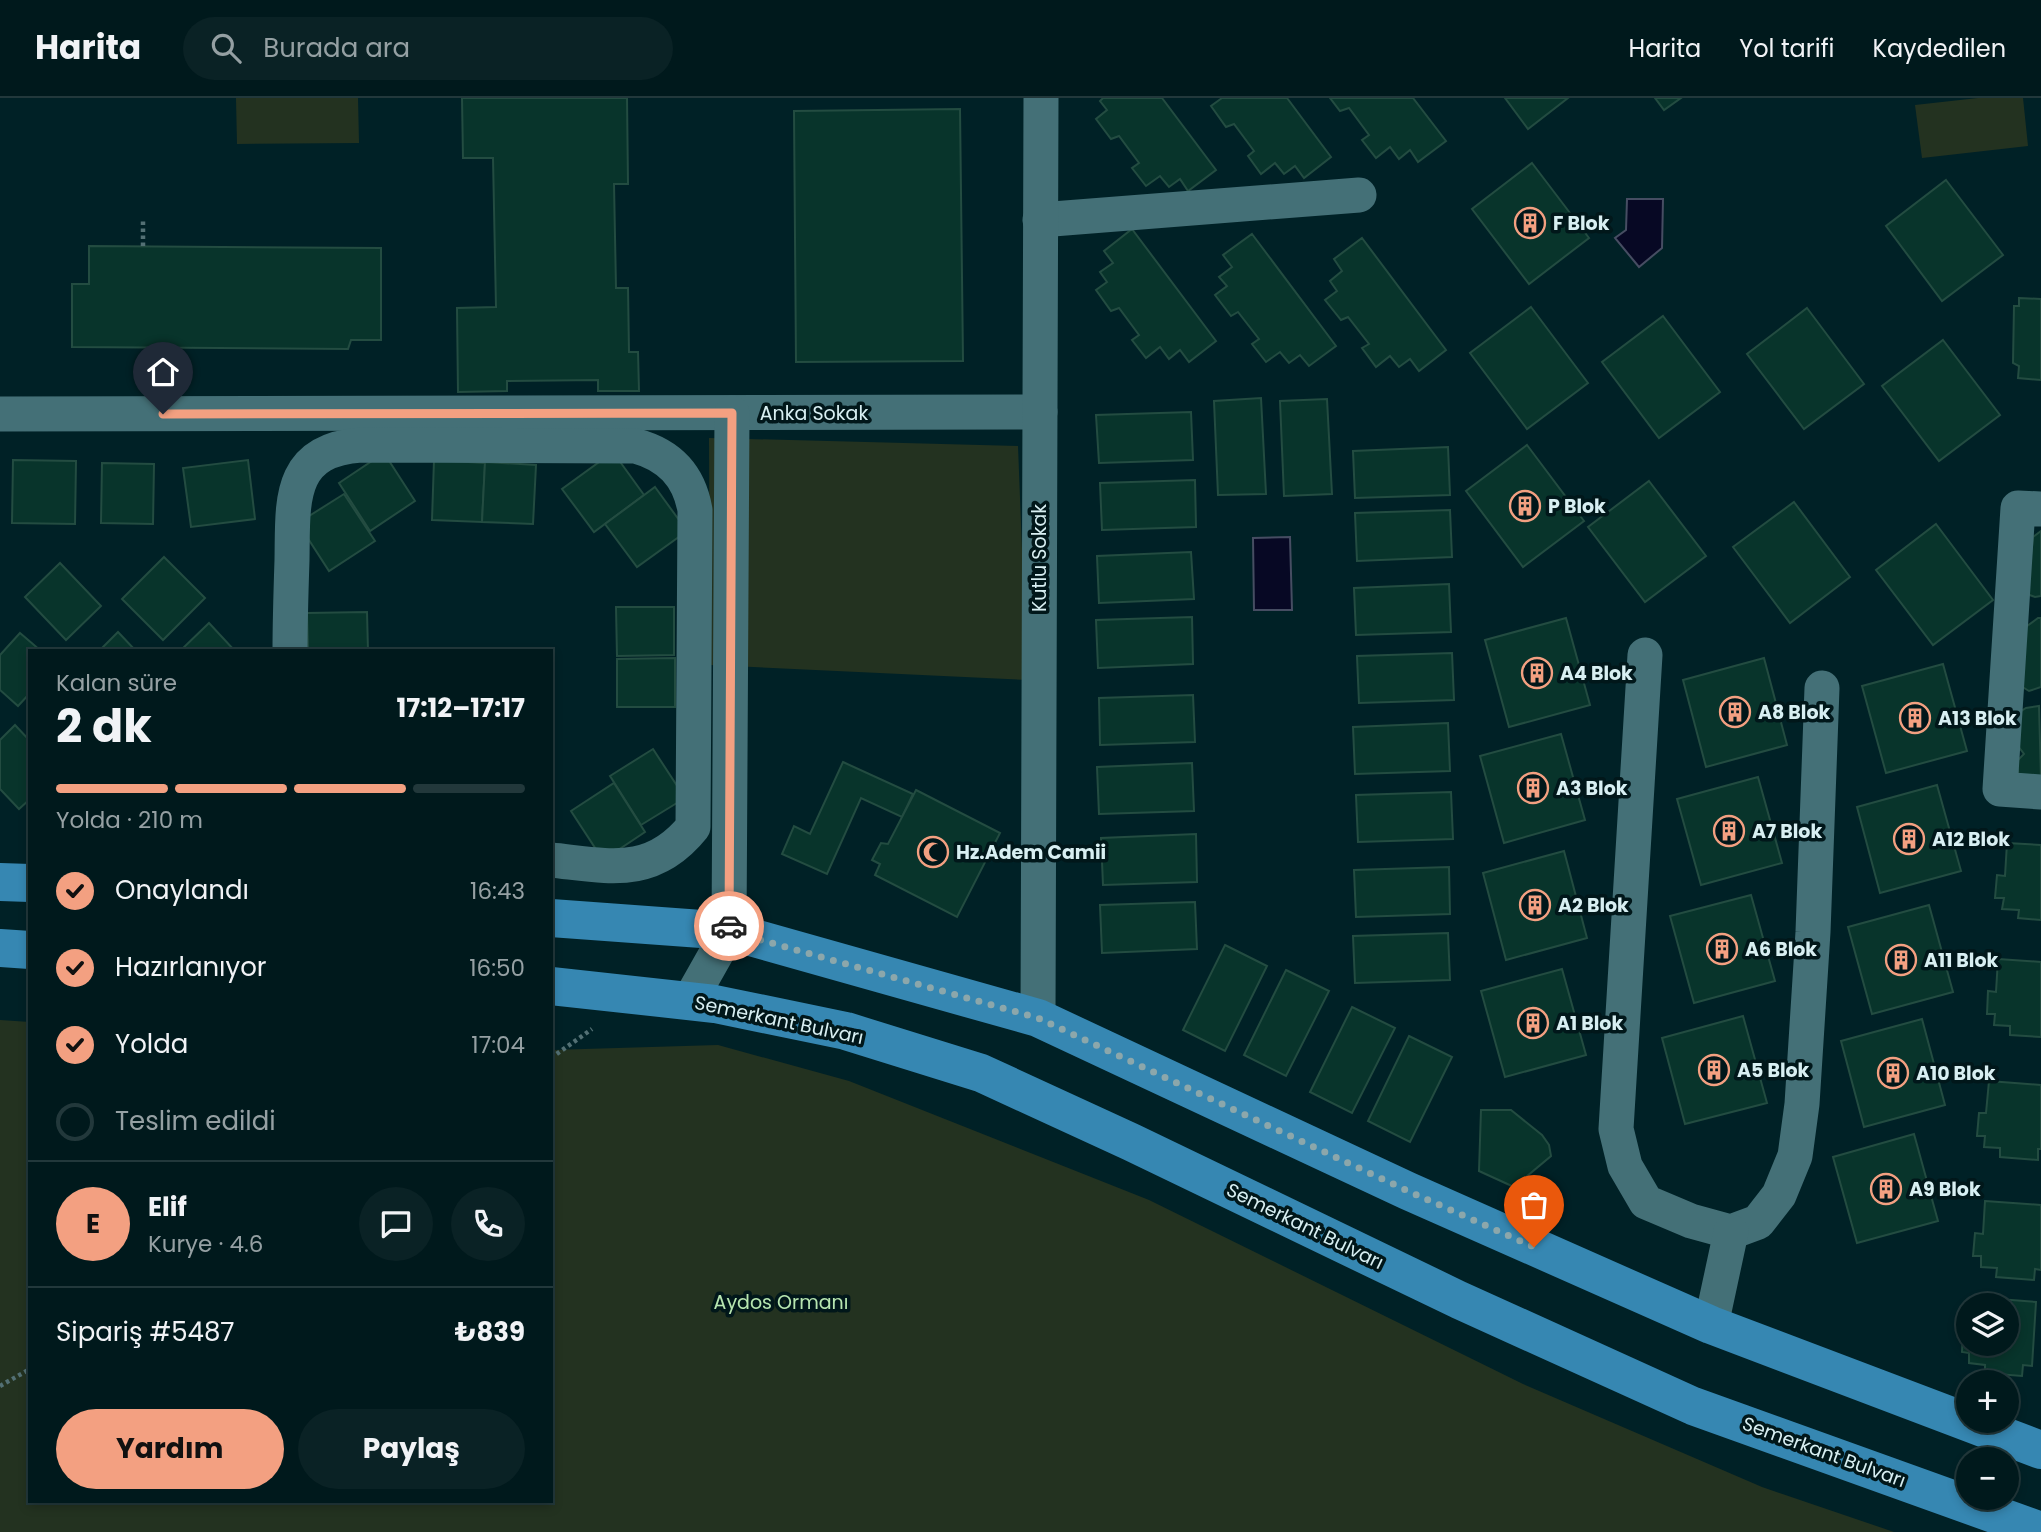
<!DOCTYPE html>
<html lang="tr">
<head>
<meta charset="utf-8">
<style>
  body { margin:0; font-family:Poppins,sans-serif; background:#0a2225; color:#f1f3f6; height:100vh; display:flex; flex-direction:column; font-size:26px; white-space:nowrap }
  * { box-sizing:border-box; margin:0 }
  p { font-size:23px; color:#95a0a3 }
  .icon { flex:none; width:38px; height:38px; fill:none; stroke:currentColor; stroke-width:2; stroke-linecap:round; stroke-linejoin:round }
  .map { position:relative; flex:1; overflow:hidden }
  .panel { position:absolute; left:28px; top:551px; width:525px; height:854px; display:flex; flex-direction:column; background:#00191c; border-radius:0px; box-shadow:0 4px 10px #0003,0 0 0 2px #22383b }
  .panel>* { flex:none }
  .controls { position:absolute; left:1956px; top:1195px; display:grid; gap:14px }
  .controls a { display:grid; place-items:center; width:63px; height:63px; border-radius:50%; background:#00191c; box-shadow:0 4px 10px #0003,0 0 0 2px #22383b; font-size:35px }
  .pin { position:absolute; display:grid; place-items:center; width:60px; height:60px; color:#fff; margin:-72px -30px; border-radius:50% 50% 50% 0; rotate:-45deg; box-shadow:0 0 7px #0007 }
  .pin .icon { rotate:45deg }
  .courier { position:absolute; display:grid; place-items:center; width:70px; height:70px; margin:-35px; border:5px solid #f3a081; border-radius:50%; background:#fff; color:#222; box-shadow:0 2px 9px #0007 }
  .head em { font-style:normal; font-weight:700 }
  .head div { display:flex; flex-direction:column-reverse }
  .head { display:flex; align-items:center; justify-content:space-between; height:119px; padding:0 28px }
  h1 { font-size:46px; font-weight:700; line-height:52px }
  .bar { display:grid; grid-template-columns:repeat(4,1fr); gap:10px 7px; align-content:center; height:84px; padding:0 28px }
  .bar i { height:9px; border-radius:5px; background:#22383b }
  .bar .on { background:#f3a081 }
  .bar p { grid-column:span 4 }
  .line { display:flex; align-items:center; gap:18px; padding:0 28px; border-top:2px solid #22383b }
  .line div { flex:1 }
  .round { display:grid; place-items:center; flex:none; width:74px; height:74px; border-radius:37px; background:#0a2225 }
  ol { padding:0 28px; list-style:none }
  li { display:flex; align-items:center; gap:21px; height:77px }
  li p { margin-inline-start:auto }
  li .icon { padding:7px; border-radius:50%; background:#f3a081; color:#111; stroke-width:4 }
  li:last-child { color:#95a0a3 }
  li i { width:38px; height:38px; border:4px solid #22383b; border-radius:50% }
  .cta { display:flex; gap:14px; margin-top:auto; padding:14px 28px }
  .cta a { flex:1; height:80px; border-radius:42px; background:#f3a081; color:#111; font-size:28px; font-weight:700; line-height:80px; text-align:center }
  .cta a+a { background:#0a2225; color:#f1f3f6 }
  header { display:flex; align-items:center; gap:42px; box-sizing:border-box; height:98px; padding:0 35px; background:#00191c; border-bottom:2px solid #22383b }
  header strong { font-size:33px }
  nav { display:flex; gap:38px; margin-inline-start:auto; font-size:24px }
  .search { width:490px; height:63px; background:#0a2225; display:flex; align-items:center; gap:18px; box-sizing:border-box; padding:0 24px; border-radius:38px; color:#95a0a3; font-size:26px }
  .map>svg:first-child { display:block }
</style>
</head>
<body>
<header>
<strong>Harita</strong>
<div class="search"><svg class="icon" aria-label="search" viewBox="0 0 24 24"><circle cx="10" cy="10" r="6"/><path d="M15 15l6 6"/></svg>Burada ara</div>
<nav><a>Harita</a><a>Yol tarifi</a><a>Kaydedilen</a></nav>
</header>
<div class="map">
<svg width="2041" height="1434" viewBox="0 0 2041 1434">
  <rect width="100%" height="100%" fill="#002126"/>
  <g fill="#233220">
    <polygon points="236,0 358,0 359,45 237,46"/>
    <polygon points="1978,0 2023,0 2028,48 1922,60 1915,7"/>
    <polygon points="709,340 1018,348 1027,582 710,567"/>
    <polygon points="0,922 30,924 30,1404 551,1404 551,952 718,947 849,983 1149,1102 1523,1286 1762,1389 1894,1434 0,1434"/>
  </g>
  <g fill="#070824" stroke="#464d62" stroke-width="2">
    <polygon points="1627,101 1663,101 1662,150 1639,169 1615,140 1626,132"/>
    <polygon points="1290,439 1292,512 1254,512 1253,440"/>
  </g>
  <g fill="#08342b" stroke="#234c41" stroke-width="2">
    <polygon points="462,0 627,0 628,86 614,86 616,190 628,190 629,254 638,254 639,293 598,293 598,282 507,283 507,293 458,294 457,210 496,209 493,60 463,60"/>
    <polygon points="1103,0 1162,0 1216,72 1188,93 1180,81 1169,89 1160,78 1146,88 1132,70 1139,65 1119,38 1111,41 1096,21 1107,12 1100,3"/>
    <polygon points="1222,0 1287,0 1331,59 1304,80 1295,68 1284,76 1275,65 1261,76 1248,58 1254,53 1234,26 1226,29 1211,8"/>
    <polygon points="1330,0 1413,0 1446,43 1418,64 1410,52 1399,61 1390,49 1376,60 1362,42 1369,37 1349,10 1340,13"/>
    <polygon points="1505,0 1568,0 1528,31"/>
    <polygon points="1655,0 1681,0 1664,12"/>
    <polygon points="960,11 963,263 796,264 794,13"/>
    <polygon points="1532,65 1589,140 1529,186 1472,111"/>
    <polygon points="1946,82 2003,157 1942,203 1886,128"/>
    <polygon points="1132,131 1216,243 1189,264 1180,252 1169,261 1160,249 1146,260 1132,242 1139,237 1119,210 1111,213 1096,192 1107,184 1100,174 1113,165 1104,153"/>
    <polygon points="1252,136 1336,248 1309,268 1300,257 1289,265 1280,254 1266,264 1252,246 1259,241 1238,214 1231,218 1215,197 1227,188 1219,179 1232,169 1223,157"/>
    <polygon points="1362,140 1446,252 1419,273 1410,261 1399,269 1390,258 1376,269 1362,250 1369,246 1348,219 1341,222 1325,202 1337,193 1330,183 1342,173 1334,161"/>
    <polygon points="89,148 381,150 381,242 351,242 348,251 72,249 72,186 89,186"/>
    <polygon points="2019,200 2041,201 2041,282 2018,280 2019,268 2013,265 2014,208 2019,208"/>
    <polygon points="1531,209 1588,285 1527,331 1470,255"/>
    <polygon points="1807,210 1864,286 1804,331 1747,256"/>
    <polygon points="1663,218 1720,294 1659,340 1602,264"/>
    <polygon points="1943,242 2000,317 1939,363 1882,288"/>
    <polygon points="1261,300 1266,396 1218,397 1214,303"/>
    <polygon points="1327,301 1332,396 1284,398 1280,303"/>
    <polygon points="1191,314 1193,362 1099,365 1096,317"/>
    <polygon points="1527,347 1584,423 1523,469 1466,393"/>
    <polygon points="1448,349 1450,397 1355,400 1353,353"/>
    <polygon points="613,354 644,397 594,434 562,391"/>
    <polygon points="384,355 415,403 370,433 339,385"/>
    <polygon points="13,362 76,363 75,426 12,425"/>
    <polygon points="248,362 255,421 191,429 183,370"/>
    <polygon points="434,362 485,365 482,424 432,422"/>
    <polygon points="485,364 536,367 533,426 482,424"/>
    <polygon points="102,365 154,366 153,426 101,425"/>
    <polygon points="1195,382 1196,429 1102,432 1100,385"/>
    <polygon points="1649,383 1706,458 1645,504 1588,429"/>
    <polygon points="655,389 687,433 637,469 605,426"/>
    <polygon points="344,396 375,443 329,473 298,425"/>
    <polygon points="1794,404 1850,479 1790,525 1733,449"/>
    <polygon points="1450,412 1452,459 1357,463 1355,415"/>
    <polygon points="1936,426 1993,502 1933,547 1876,472"/>
    <polygon points="2041,433 2041,498 2035,499 2027,496 2033,439"/>
    <polygon points="1191,454 1194,501 1099,505 1097,458"/>
    <polygon points="164,459 205,500 163,542 122,501"/>
    <polygon points="60,465 101,508 66,542 25,499"/>
    <polygon points="1449,486 1451,534 1356,537 1354,490"/>
    <polygon points="616,509 674,509 674,557 617,558"/>
    <polygon points="367,514 368,553 308,553 307,515"/>
    <polygon points="1192,519 1193,566 1098,570 1096,522"/>
    <polygon points="1566,520 1590,607 1509,629 1485,542"/>
    <polygon points="2038,520 2041,520 2041,589 2029,593 2021,588 2023,531"/>
    <polygon points="209,525 235,553 180,553"/>
    <polygon points="118,534 136,553 99,553"/>
    <polygon points="20,535 41,553 30,553 30,595 18,608 0,592 0,557"/>
    <polygon points="1452,555 1454,602 1359,605 1357,558"/>
    <polygon points="675,560 675,609 617,609 617,561"/>
    <polygon points="1764,560 1787,647 1706,669 1683,582"/>
    <polygon points="1943,566 1967,653 1886,675 1862,588"/>
    <polygon points="1193,597 1195,644 1100,647 1099,600"/>
    <polygon points="2039,608 2041,681 2019,682 2017,663 2024,656 2009,636 2015,617 2026,610"/>
    <polygon points="1448,625 1450,673 1355,676 1353,629"/>
    <polygon points="15,627 30,643 30,701 19,711 0,691 0,642"/>
    <polygon points="1561,636 1585,722 1504,745 1480,658"/>
    <polygon points="653,651 685,700 641,727 610,678"/>
    <polygon points="843,664 913,696 902,719 861,700 827,776 782,756 794,728 810,736"/>
    <polygon points="1192,665 1194,713 1099,716 1097,669"/>
    <polygon points="1758,679 1782,765 1701,787 1677,701"/>
    <polygon points="614,685 645,734 603,762 571,713"/>
    <polygon points="1937,687 1961,773 1880,795 1857,709"/>
    <polygon points="916,692 1000,735 957,819 875,777 880,766 872,762 881,745 888,746"/>
    <polygon points="1451,694 1453,741 1358,744 1356,697"/>
    <polygon points="1196,736 1197,784 1103,787 1101,740"/>
    <polygon points="2007,745 2041,747 2041,822 2018,820 2019,812 2002,811 2004,800 1995,800 1997,777 2005,778"/>
    <polygon points="1564,753 1587,840 1506,862 1483,775"/>
    <polygon points="1449,769 1450,816 1356,819 1354,772"/>
    <polygon points="1751,797 1775,883 1694,905 1670,818"/>
    <polygon points="1195,804 1197,851 1102,855 1100,807"/>
    <polygon points="1929,807 1953,894 1872,916 1848,829"/>
    <polygon points="1448,835 1450,882 1355,885 1353,838"/>
    <polygon points="1225,847 1267,868 1225,953 1183,932"/>
    <polygon points="1998,861 2041,864 2041,939 2010,937 2010,928 1994,927 1995,916 1987,916 1988,893 1996,894"/>
    <polygon points="1562,871 1586,957 1505,979 1481,893"/>
    <polygon points="1286,872 1329,893 1286,978 1244,957"/>
    <polygon points="1352,909 1395,930 1352,1015 1310,994"/>
    <polygon points="1743,918 1767,1005 1685,1026 1662,940"/>
    <polygon points="1922,921 1945,1007 1864,1029 1841,943"/>
    <polygon points="1409,938 1452,959 1410,1044 1368,1023"/>
    <polygon points="1989,983 2041,987 2041,1051 2038,1051 2038,1062 2000,1059 2000,1050 1984,1049 1985,1038 1977,1038 1979,1015 1986,1015"/>
    <polygon points="1481,1012 1511,1012 1542,1037 1549,1047 1551,1058 1514,1089 1479,1073"/>
    <polygon points="1914,1036 1938,1123 1857,1145 1833,1059"/>
    <polygon points="1985,1103 2041,1107 2041,1172 2035,1171 2034,1182 1996,1179 1997,1170 1981,1169 1981,1158 1973,1158 1975,1135 1983,1136"/>
    <polygon points="1973,1199 2036,1204 2032,1268 2023,1267 2022,1278 1985,1275 1985,1267 1969,1265 1969,1255 1962,1254 1963,1231 1969,1232 1969,1246 2007,1246 2007,1208 1973,1208"/>
  </g>
  <g fill="none" stroke-linecap="round" stroke-linejoin="round">
    <g stroke="#537074" stroke-width="4.5" stroke-dasharray="3.5 3.5" stroke-linecap="butt">
      <polyline points="143,148 143,123"/>
      <polyline points="551,960 592,931"/>
      <polyline points="0,1288 30,1271"/>
    </g>
    <g stroke="#447077" stroke-width="35">
      <polyline points="1040,122 1359,97"/>
      <polyline points="0,316 1040,314"/>
      <polyline points="2041,411 2018,410 2000,691 2041,694"/>
      <path d="M290 553C290 523 291 492 292 462 293 404 287 352 361 347L636 348C669 357 689 378 695 412L693 729C652 780 609 768 551 762"/>
      <polyline points="1645,557 1616,1031 1625,1068 1646,1104 1691,1123 1731,1134 1758,1124 1779,1097 1795,1058 1802,1006 1813,834 1822,590"/>
      <polyline points="690,902 729,833 732,315"/>
      <polyline points="1038,920 1041,0"/>
      <polyline points="1711,1227 1731,1134"/>
    </g>
    <g stroke="#3687b2" stroke-width="38">
      <polyline points="0,784 30,785"/>
      <polyline points="551,820 729,833 1038,920 1408,1093 1711,1227 2041,1352"/>
      <polyline points="0,850 30,852"/>
      <polyline points="551,888 715,906 846,933 981,975 1131,1044 1459,1202 1693,1308 2041,1433"/>
    </g>
  </g>
  <g fill="none" stroke-linecap="round" stroke-linejoin="round">
    <polyline stroke="#8ca7ab" stroke-width="7" stroke-dasharray="0 12.6" points="729,828 729,833 1038,920 1408,1093 1534,1149"/>
    <polyline stroke="#f3a081" stroke-width="9" points="163,316 732,315 729,828"/>
  </g>
  <defs>
    <g id="building-ring" transform="scale(1.575)"><circle r="9.5" fill="#01171a" stroke="#f3a081" stroke-width="1.5"/><path d="M-4-6H4V6H1V3H-1V6H-4ZM-2.5-4.3h1.7v1.8h-1.7ZM.8-4.3h1.7v1.8H.8ZM-2.5-1h1.7V.8h-1.7ZM.8-1h1.7V.8H.8Z" fill="#f3a081"/></g>
    <g id="mosque-ring" transform="scale(1.575)"><circle r="9.5" fill="#01171a" stroke="#f3a081" stroke-width="1.5"/><path d="M3.5-4.9A6 6 0 1 0 3.5 4.9A5 5 0 1 1 3.5-4.9Z" fill="#f3a081"/></g>
  </defs>
  <g fill-rule="evenodd">
    <use href="#building-ring" x="1530" y="125"/>
    <use href="#building-ring" x="1525" y="408"/>
    <use href="#building-ring" x="1537" y="575"/>
    <use href="#building-ring" x="1735" y="614"/>
    <use href="#building-ring" x="1915" y="620"/>
    <use href="#building-ring" x="1533" y="690"/>
    <use href="#building-ring" x="1729" y="733"/>
    <use href="#building-ring" x="1909" y="741"/>
    <use href="#mosque-ring" x="933" y="754"/>
    <use href="#building-ring" x="1535" y="807"/>
    <use href="#building-ring" x="1722" y="851"/>
    <use href="#building-ring" x="1901" y="862"/>
    <use href="#building-ring" x="1533" y="925"/>
    <use href="#building-ring" x="1714" y="972"/>
    <use href="#building-ring" x="1893" y="975"/>
    <use href="#building-ring" x="1886" y="1091"/>
  </g>
  <g text-anchor="middle" dominant-baseline="central" stroke-width="7" stroke-linejoin="round" paint-order="stroke">
    <g font-size="19" font-weight="bold" fill="#d8eff2" stroke="#01171a" text-anchor="start">
      <text x="1553" y="125">F Blok</text>
      <text x="1548" y="408">P Blok</text>
      <text x="1560" y="575">A4 Blok</text>
      <text x="1758" y="614">A8 Blok</text>
      <text x="1938" y="620">A13 Blok</text>
      <text x="1556" y="690">A3 Blok</text>
      <text x="1752" y="733">A7 Blok</text>
      <text x="1932" y="741">A12 Blok</text>
      <text x="956" y="754">Hz.Adem Camii</text>
      <text x="1558" y="807">A2 Blok</text>
      <text x="1745" y="851">A6 Blok</text>
      <text x="1924" y="862">A11 Blok</text>
      <text x="1556" y="925">A1 Blok</text>
      <text x="1737" y="972">A5 Blok</text>
      <text x="1916" y="975">A10 Blok</text>
      <text x="1909" y="1091">A9 Blok</text>
    </g>
    <g font-size="19" fill="#d8eff2" stroke="#01171a">
      <text x="814" y="315">Anka Sokak</text>
      <text transform="translate(1039 460) rotate(-90)">Kutlu Sokak</text>
      <text transform="translate(779 922) rotate(12)">Semerkant Bulvarı</text>
      <text transform="translate(1305 1128) rotate(26)">Semerkant Bulvarı</text>
      <text transform="translate(1824 1354) rotate(20)">Semerkant Bulvarı</text>
    </g>
    <g font-size="19" fill="#b7e6b0" stroke="#01171a">
      <text x="781" y="1204">Aydos Ormanı</text>
    </g>
  </g>
</svg>
<div class="controls">
<a><svg class="icon" aria-label="layers" viewBox="0 0 24 24"><path d="M12 4l9 5-9 5-9-5zM3 14l9 5 9-5"/></svg></a>
<a>+</a>
<a>−</a>
</div>
<div class="pin" style="left:1534px;top:1149px;background:#ea580c"><svg class="icon" aria-label="bag" viewBox="0 0 24 24"><path d="M5 8h14l-1 12H6zM9 8a3 3 0 0 1 6 0"/></svg></div>
<div class="pin" style="left:163px;top:316px;background:#1f2937"><svg class="icon" aria-label="home" viewBox="0 0 24 24"><path d="M3 11l9-7 9 7M6 9v11h12V9"/></svg></div>
<div class="courier" style="left:729px;top:828px"><svg class="icon" aria-label="car" viewBox="0 0 24 24"><path d="M5 17H2v-5l4-1 3-4h7l3 4 3 1v5h-3M9 17h6M6 11h13"/><circle cx="7" cy="17" r="2"/><circle cx="17" cy="17" r="2"/></svg></div>
<section class="panel">
<div class="head"><div><h1>2 dk</h1><p>Kalan süre</p></div><em>17:12–17:17</em></div>
<div class="bar"><i class="on"></i><i class="on"></i><i class="on"></i><i></i><p>Yolda · 210 m</p></div>
<ol>
<li><svg class="icon" aria-label="check" viewBox="0 0 24 24"><path d="M5 12l5 5 9-10"/></svg>Onaylandı<p>16:43</p></li>
<li><svg class="icon" aria-label="check" viewBox="0 0 24 24"><path d="M5 12l5 5 9-10"/></svg>Hazırlanıyor<p>16:50</p></li>
<li><svg class="icon" aria-label="check" viewBox="0 0 24 24"><path d="M5 12l5 5 9-10"/></svg>Yolda<p>17:04</p></li>
<li><i></i>Teslim edildi</li>
</ol>
<div class="line" style="height:126px"><b class="round" style="background:#f3a081;color:#111">E</b><div><b>Elif</b><p>Kurye · 4.6</p></div><a class="round"><svg class="icon" aria-label="chat" viewBox="0 0 24 24"><path d="M4 5h16v11H9l-5 4z"/></svg></a><a class="round"><svg class="icon" aria-label="phone" viewBox="0 0 24 24"><path d="M5 4h4l2 5-3 2q2 4 5 5l2-3 5 2v4C11 20 4 13 5 4z"/></svg></a></div>
<div class="line" style="height:91px"><div>Sipariş #5487</div><b>₺839</b></div>
<div class="cta"><a>Yardım</a><a>Paylaş</a></div>
</section>
</div>
</body>
</html>
